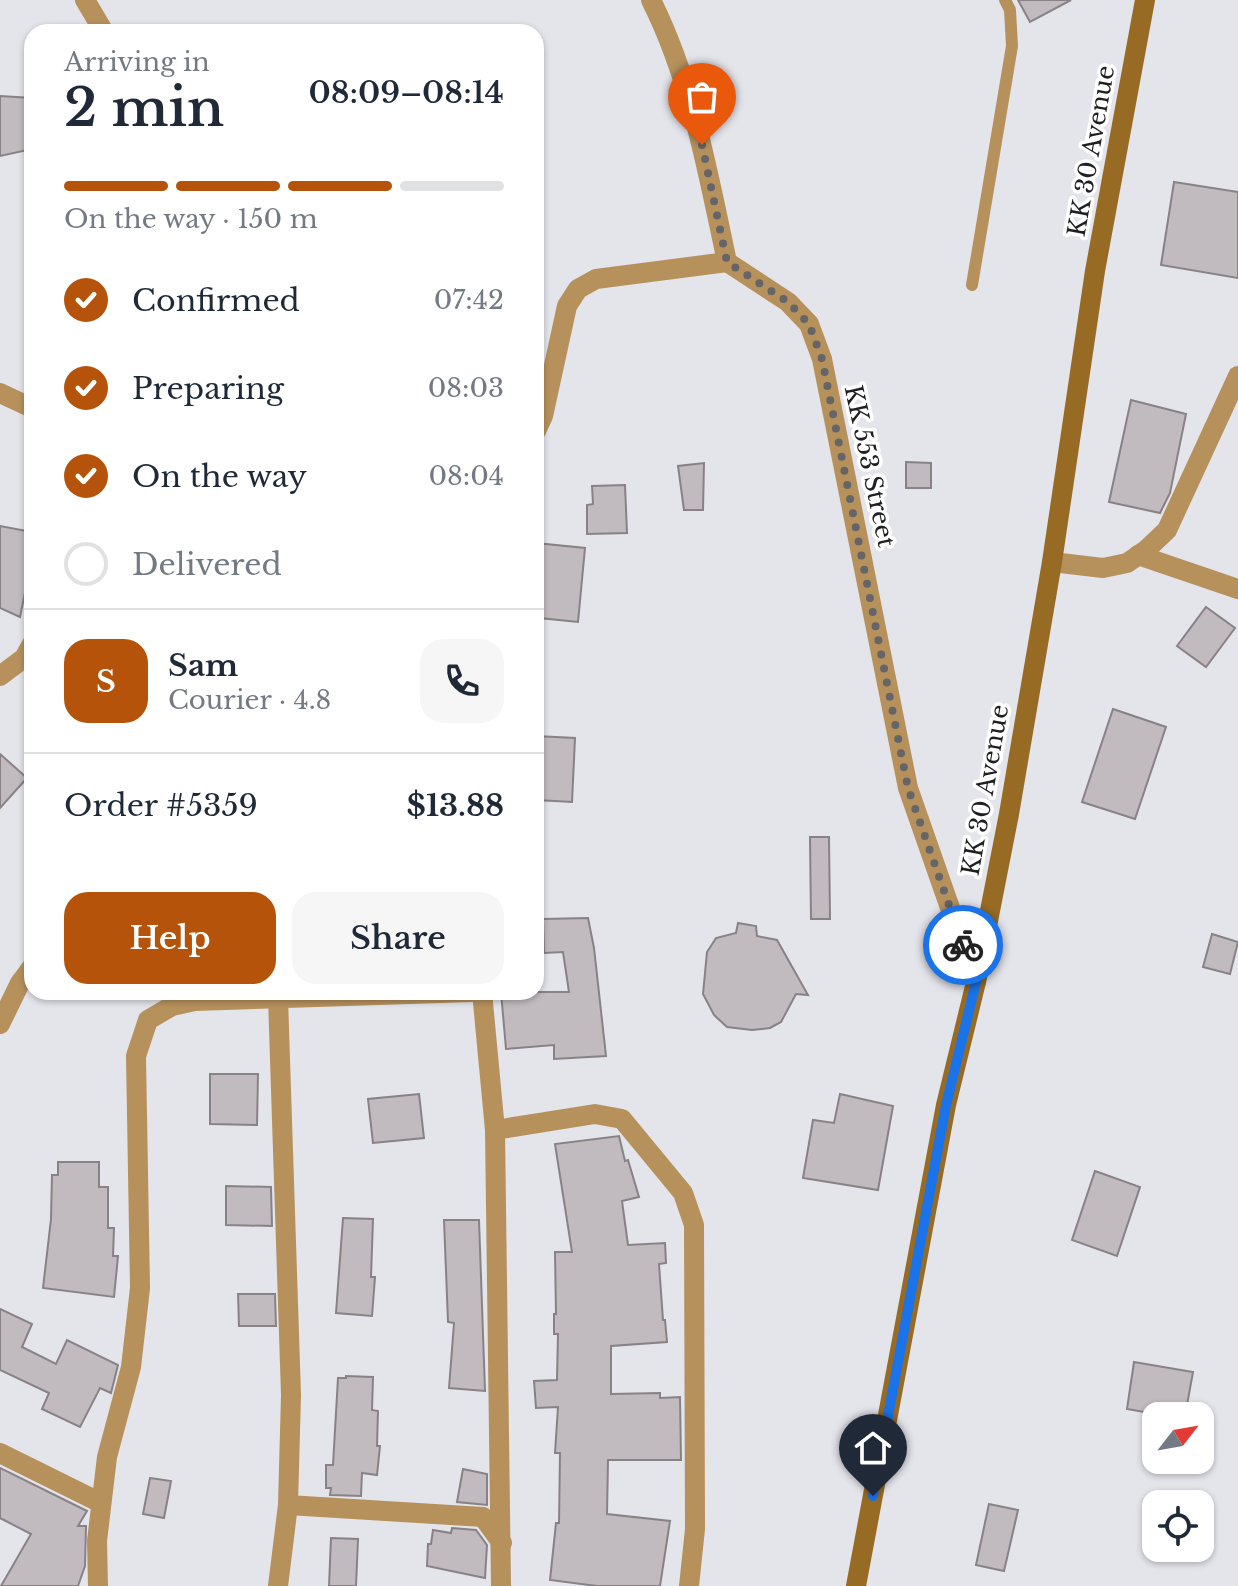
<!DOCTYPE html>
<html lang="en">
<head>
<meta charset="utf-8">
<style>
  body { margin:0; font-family:"Libre Baskerville",serif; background:#f6f6f7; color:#1f2937; height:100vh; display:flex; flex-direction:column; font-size:30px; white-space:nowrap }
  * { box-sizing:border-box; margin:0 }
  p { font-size:26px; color:#747a83 }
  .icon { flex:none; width:44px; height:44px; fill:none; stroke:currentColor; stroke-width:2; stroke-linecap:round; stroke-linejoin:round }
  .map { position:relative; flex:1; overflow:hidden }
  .side { position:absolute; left:24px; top:24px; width:520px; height:976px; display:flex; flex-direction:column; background:#fff; border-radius:24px; box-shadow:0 2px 6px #0004 }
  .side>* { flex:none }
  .needle { width:52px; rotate:59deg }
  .controls { position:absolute; left:1142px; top:1402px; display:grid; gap:16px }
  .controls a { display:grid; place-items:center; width:72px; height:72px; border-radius:16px; background:#fff; box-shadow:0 2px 6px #0004; font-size:40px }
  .pin { position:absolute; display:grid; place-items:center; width:68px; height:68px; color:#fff; margin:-82px -34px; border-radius:50% 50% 50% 0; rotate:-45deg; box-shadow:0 0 8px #0007 }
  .pin .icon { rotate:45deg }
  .courier { position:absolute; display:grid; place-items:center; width:80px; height:80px; margin:-40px; border:6px solid #1a73e8; border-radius:50%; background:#fff; color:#222; box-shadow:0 2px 10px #0007 }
  .summary em { font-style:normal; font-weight:600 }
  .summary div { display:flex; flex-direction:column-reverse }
  .summary { display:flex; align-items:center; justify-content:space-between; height:136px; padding:0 40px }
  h1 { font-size:52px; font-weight:600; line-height:60px }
  .bar { display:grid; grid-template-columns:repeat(4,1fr); gap:12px 8px; align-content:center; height:96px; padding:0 40px }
  .bar i { height:10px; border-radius:6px; background:#e0e1e3 }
  .bar .active { background:#b45309 }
  .bar p { grid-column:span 4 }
  .line { display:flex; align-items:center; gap:20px; padding:0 40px; border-top:2px solid #e0e1e3 }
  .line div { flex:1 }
  .round { display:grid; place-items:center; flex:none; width:84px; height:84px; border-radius:24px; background:#f6f6f7 }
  ol { padding:0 40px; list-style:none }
  li { display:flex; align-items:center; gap:24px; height:88px }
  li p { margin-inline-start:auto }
  li .icon { padding:8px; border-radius:50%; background:#b45309; color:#fff; stroke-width:4 }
  li:last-child { color:#747a83 }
  li i { width:44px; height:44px; border:4px solid #e0e1e3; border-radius:50% }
  .action { display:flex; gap:16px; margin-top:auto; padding:16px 40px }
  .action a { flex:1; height:92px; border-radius:24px; background:#b45309; color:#fff; font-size:32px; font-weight:600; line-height:92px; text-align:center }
  .action a+a { background:#f6f6f7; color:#1f2937 }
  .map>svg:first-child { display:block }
</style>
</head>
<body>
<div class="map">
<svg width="1238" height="1586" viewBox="0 0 1238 1586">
  <rect width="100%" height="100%" fill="#e4e4eb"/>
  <g fill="#c1babe" stroke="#888286" stroke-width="2">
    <polygon points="1018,0 1071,0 1030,22"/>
    <polygon points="0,96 32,98 32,149 0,156"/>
    <polygon points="1174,182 1238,192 1238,278 1161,265"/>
    <polygon points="1131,400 1186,414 1170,493 1160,513 1109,502"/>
    <polygon points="906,462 931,463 931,488 906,488"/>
    <polygon points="704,463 703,510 684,510 678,466"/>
    <polygon points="625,485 627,533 587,534 587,505 593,504 592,486"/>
    <polygon points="0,526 32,532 32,559 20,617 0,608"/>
    <polygon points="536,543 585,548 578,622 539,618 542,581 536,580"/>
    <polygon points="1206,607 1235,628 1206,667 1177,646"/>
    <polygon points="1113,709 1166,727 1135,819 1082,802"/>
    <polygon points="536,736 575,738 572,802 536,800"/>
    <polygon points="0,754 27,778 0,808"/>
    <polygon points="810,837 829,837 830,919 811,919"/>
    <polygon points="588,918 594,948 606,1056 554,1059 554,1045 506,1049 501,992 569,992 563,952 544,953 543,919"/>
    <polygon points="738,923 756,926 757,936 777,940 808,995 796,994 781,1022 770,1028 752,1030 727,1027 714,1015 703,994 707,952 716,938 736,933"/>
    <polygon points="1212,934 1238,942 1230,974 1203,967"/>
    <polygon points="210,1074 258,1074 257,1125 210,1124"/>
    <polygon points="419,1094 424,1138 373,1143 368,1099"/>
    <polygon points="840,1094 893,1106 878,1190 803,1178 813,1120 834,1123"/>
    <polygon points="619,1136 625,1161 628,1160 639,1197 622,1201 628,1245 665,1243 666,1263 659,1264 663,1320 665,1320 667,1342 611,1346 611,1394 660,1393 660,1398 680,1397 681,1460 608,1460 607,1514 670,1521 660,1586 597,1586 550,1580 556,1523 559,1523 560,1453 555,1453 558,1407 536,1408 534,1381 557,1380 558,1334 554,1334 554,1314 556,1314 555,1252 572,1252 555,1144"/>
    <polygon points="58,1162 99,1162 99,1187 108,1187 108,1228 114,1228 113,1256 118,1256 114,1297 43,1288 51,1219 52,1175 58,1175"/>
    <polygon points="1095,1171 1140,1187 1117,1256 1072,1240"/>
    <polygon points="226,1186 271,1187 272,1226 226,1225"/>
    <polygon points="343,1218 373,1219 371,1277 375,1277 372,1316 336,1313"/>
    <polygon points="444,1220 479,1220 485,1391 449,1388 454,1323 448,1322"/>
    <polygon points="238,1294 275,1294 276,1326 239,1326"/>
    <polygon points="0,1309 32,1324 22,1347 56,1364 67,1340 118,1365 111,1393 100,1388 80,1427 42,1409 49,1393 0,1370"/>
    <polygon points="1134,1362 1193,1372 1185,1416 1166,1416 1127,1409"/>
    <polygon points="346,1376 373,1377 372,1410 378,1411 377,1446 380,1446 377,1475 362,1473 361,1496 330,1495 331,1488 326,1488 326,1465 333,1465 338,1378 346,1378"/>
    <polygon points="0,1468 87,1511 78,1526 86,1526 85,1566 78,1586 1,1586 31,1534 0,1518"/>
    <polygon points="463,1469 487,1474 487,1505 457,1502"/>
    <polygon points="150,1478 171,1481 164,1518 143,1514"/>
    <polygon points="989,1504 1018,1510 1004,1571 976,1565"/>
    <polygon points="452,1528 476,1530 487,1545 485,1578 427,1566 428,1544 431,1544 433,1530 451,1533"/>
    <polygon points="331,1538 358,1539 356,1586 329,1586"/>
  </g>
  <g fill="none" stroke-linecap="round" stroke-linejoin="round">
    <polyline stroke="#b7915c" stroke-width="12" points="972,285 1012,46 1010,10 1005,0"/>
    <g stroke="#b7915c" stroke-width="20">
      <polyline points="85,0 104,32"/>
      <path d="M651 0C692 82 708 173 727 262L788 302 809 324 822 359 908 788 976 982"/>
      <polyline points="0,393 32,408"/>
      <polyline points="536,431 543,416 567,306 578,289 596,279 727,262"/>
      <polyline points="1138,555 1238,589"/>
      <polyline points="1052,562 1103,568 1127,563 1146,550 1167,530 1238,376"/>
      <polyline points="0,676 24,658 32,644"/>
      <polyline points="482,992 495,1130 501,1586"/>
      <polyline points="0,1024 20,983 32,967"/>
      <polyline points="495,1130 595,1114 622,1119 683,1193 694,1225 695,1529 689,1586"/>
      <polyline points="0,1453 101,1503"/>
      <polyline points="288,1505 483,1517 502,1543"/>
      <polyline points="98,1586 97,1541 107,1457 131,1367 140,1288 136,1056 148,1020 172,1006 195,1001 472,992"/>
      <polyline points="278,1586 288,1505 291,1395 278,998"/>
    </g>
    <polyline stroke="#976b24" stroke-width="20" points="856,1586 946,1105 976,982 1009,814 1052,562 1095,271 1145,0"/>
  </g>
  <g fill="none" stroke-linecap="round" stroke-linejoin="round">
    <polyline stroke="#656568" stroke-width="8" stroke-dasharray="0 14.4" points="702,145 727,262 788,302 809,324 822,359 908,788 963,945"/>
    <polyline stroke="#1a73e8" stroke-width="10" points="873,1496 946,1105 976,982 963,945"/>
  </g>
  <g text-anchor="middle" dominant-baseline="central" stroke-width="7" stroke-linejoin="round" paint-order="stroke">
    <g font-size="24" fill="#202022" stroke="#fff">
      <text transform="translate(1091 151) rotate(-80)">KK 30 Avenue</text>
      <text transform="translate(870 466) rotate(78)">KK 553 Street</text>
      <text transform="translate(985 790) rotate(-80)">KK 30 Avenue</text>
    </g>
  </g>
</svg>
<div class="controls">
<a><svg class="needle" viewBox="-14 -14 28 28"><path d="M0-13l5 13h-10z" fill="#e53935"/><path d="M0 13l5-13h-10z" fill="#747a83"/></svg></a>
<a><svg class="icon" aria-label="locate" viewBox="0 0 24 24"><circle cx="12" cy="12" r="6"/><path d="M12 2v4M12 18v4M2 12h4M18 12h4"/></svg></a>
</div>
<div class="pin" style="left:702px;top:145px;background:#ea580c"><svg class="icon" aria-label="bag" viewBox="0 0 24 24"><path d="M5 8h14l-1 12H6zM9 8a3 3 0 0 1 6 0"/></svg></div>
<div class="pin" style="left:873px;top:1496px;background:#1f2937"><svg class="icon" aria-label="home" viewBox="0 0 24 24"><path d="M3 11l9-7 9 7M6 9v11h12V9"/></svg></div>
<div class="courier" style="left:963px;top:945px"><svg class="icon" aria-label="bike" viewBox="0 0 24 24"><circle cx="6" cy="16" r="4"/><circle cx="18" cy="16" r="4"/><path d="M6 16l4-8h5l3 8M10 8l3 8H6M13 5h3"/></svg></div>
<section class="side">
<div class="summary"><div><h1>2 min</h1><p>Arriving in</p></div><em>08:09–08:14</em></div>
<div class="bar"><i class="active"></i><i class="active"></i><i class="active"></i><i></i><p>On the way · 150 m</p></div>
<ol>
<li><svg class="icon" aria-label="check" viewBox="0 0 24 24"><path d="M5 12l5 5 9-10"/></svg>Confirmed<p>07:42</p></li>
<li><svg class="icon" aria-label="check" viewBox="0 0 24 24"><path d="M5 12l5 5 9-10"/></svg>Preparing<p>08:03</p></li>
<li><svg class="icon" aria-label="check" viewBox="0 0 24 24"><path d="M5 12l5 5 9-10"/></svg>On the way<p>08:04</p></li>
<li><i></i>Delivered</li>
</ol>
<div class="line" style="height:144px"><b class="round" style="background:#b45309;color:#fff">S</b><div><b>Sam</b><p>Courier · 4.8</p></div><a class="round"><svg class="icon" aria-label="phone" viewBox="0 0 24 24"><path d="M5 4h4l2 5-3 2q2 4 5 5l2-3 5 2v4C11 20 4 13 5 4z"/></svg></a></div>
<div class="line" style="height:104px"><div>Order #5359</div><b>$13.88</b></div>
<div class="action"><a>Help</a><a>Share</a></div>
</section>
</div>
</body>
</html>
